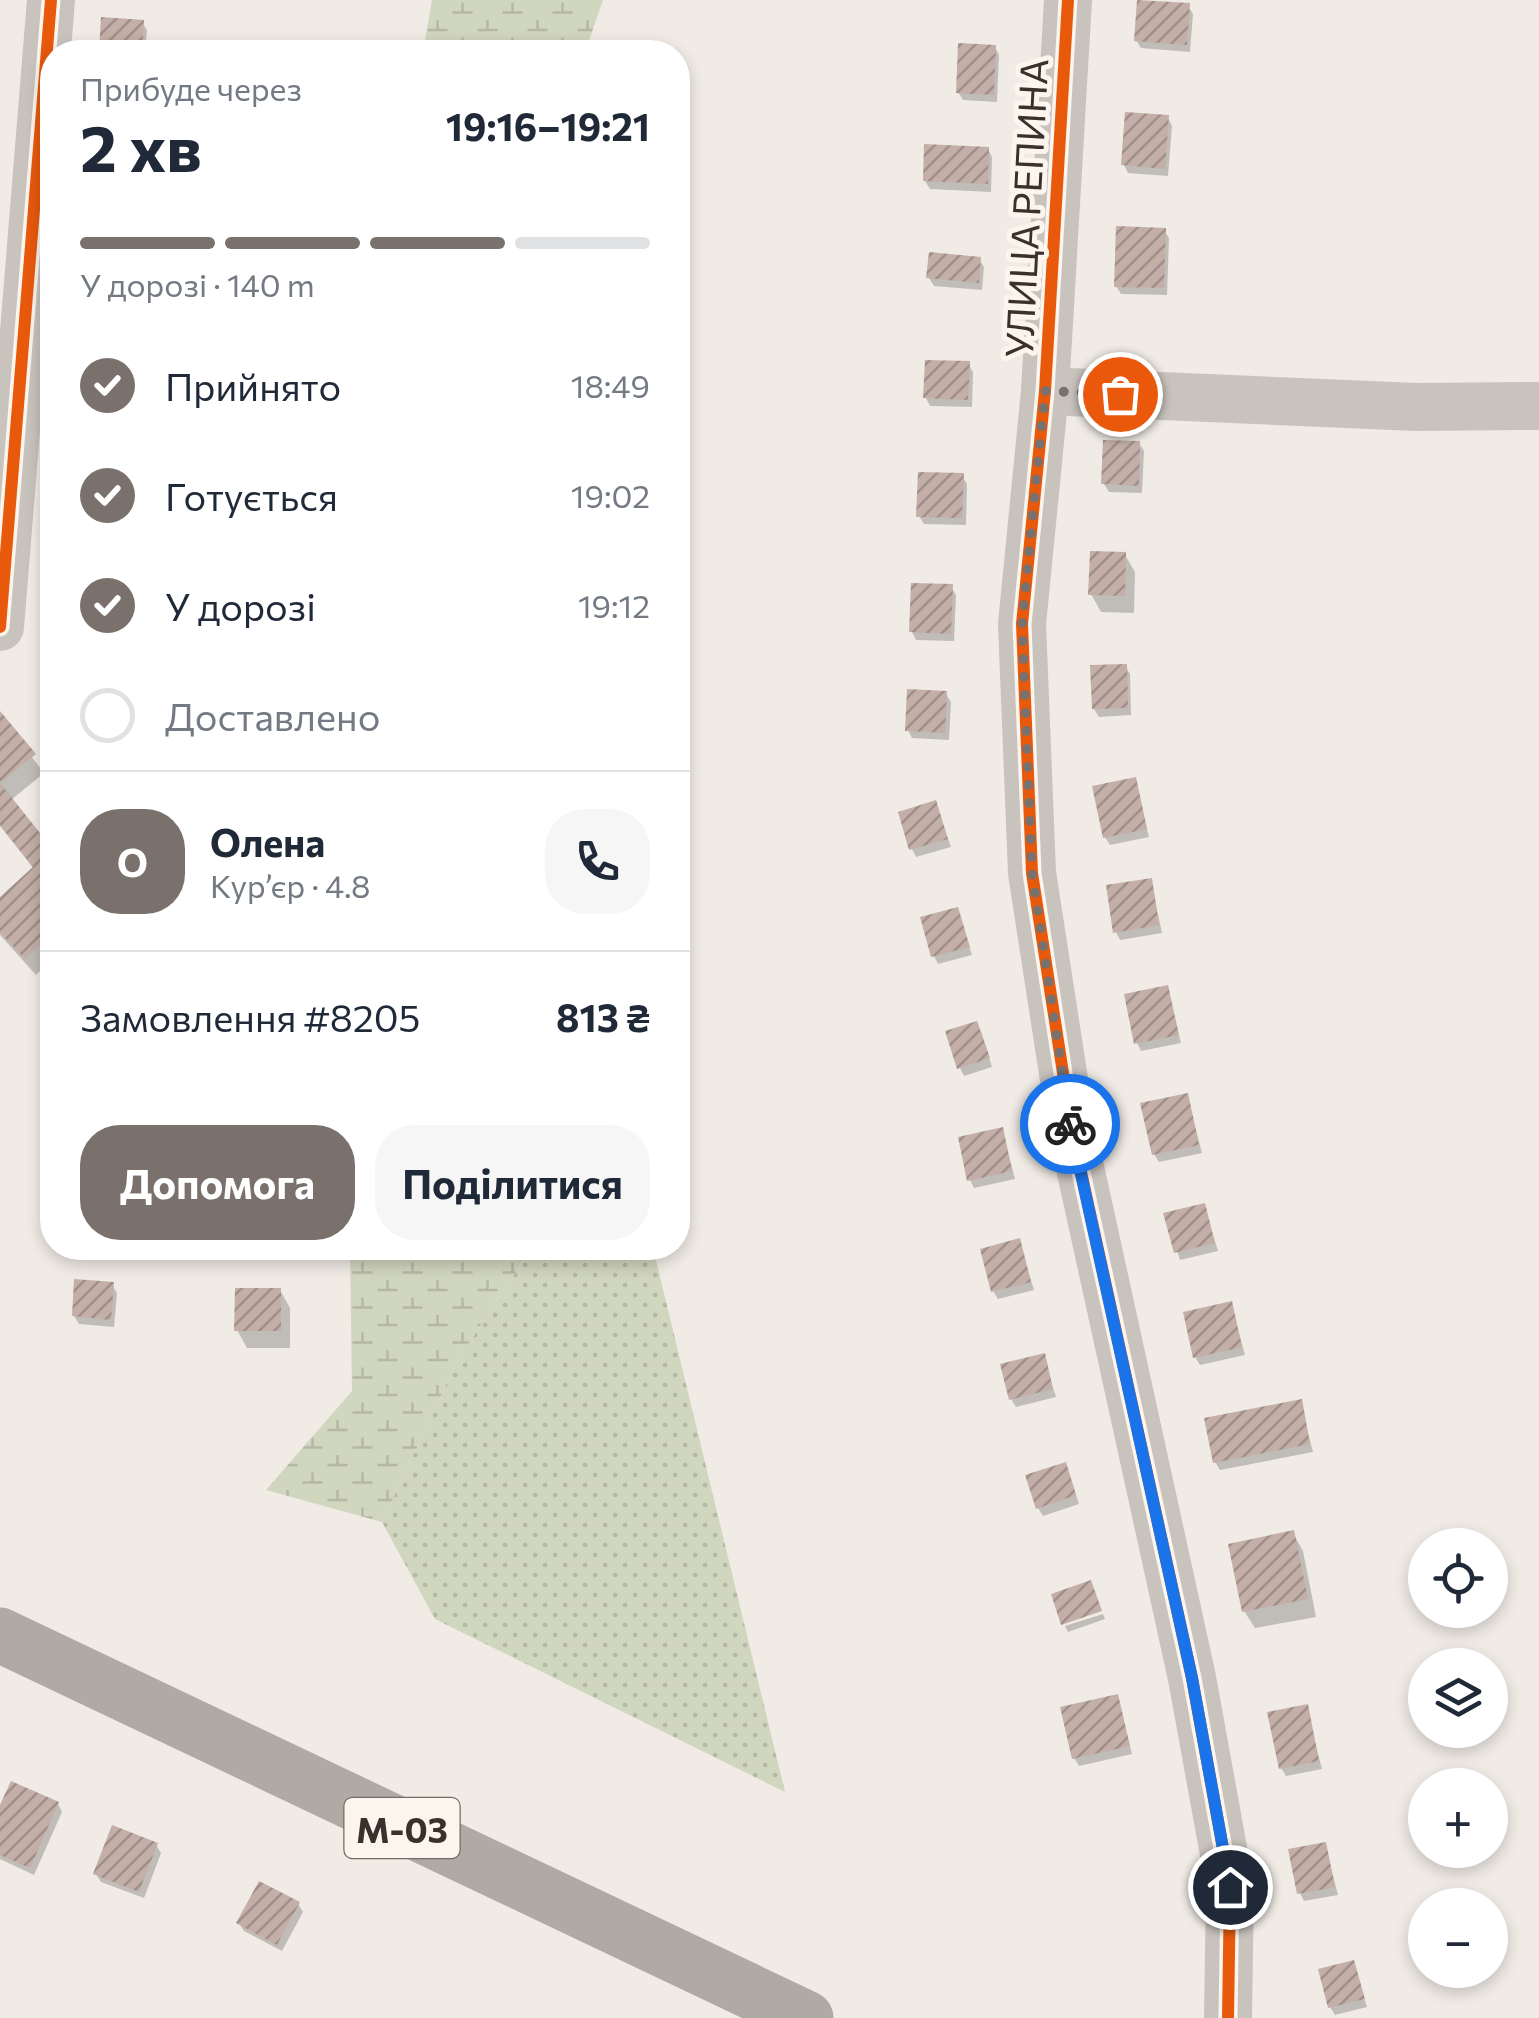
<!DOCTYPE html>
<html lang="uk">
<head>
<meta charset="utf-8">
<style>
  body { margin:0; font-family:Commissioner,sans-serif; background:#f6f6f7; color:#1f2937; height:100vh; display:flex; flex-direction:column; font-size:38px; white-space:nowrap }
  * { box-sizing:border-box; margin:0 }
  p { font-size:32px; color:#747a83 }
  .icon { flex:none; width:55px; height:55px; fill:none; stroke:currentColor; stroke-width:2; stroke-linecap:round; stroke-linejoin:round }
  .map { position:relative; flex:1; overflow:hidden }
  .side { position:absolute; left:40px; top:40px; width:650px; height:1220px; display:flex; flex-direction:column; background:#fff; border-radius:40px; box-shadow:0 5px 15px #0003 }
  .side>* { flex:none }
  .controls { position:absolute; left:1408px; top:1528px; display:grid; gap:20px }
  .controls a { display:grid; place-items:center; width:100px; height:100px; border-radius:50%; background:#fff; box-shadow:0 5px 15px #0003; font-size:50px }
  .pin { position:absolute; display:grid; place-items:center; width:85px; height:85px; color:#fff; margin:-42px; border:5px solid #fff; border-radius:50%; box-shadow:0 2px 10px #0007 }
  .courier { position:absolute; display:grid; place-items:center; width:100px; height:100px; margin:-50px; border:8px solid #1a73e8; border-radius:50%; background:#fff; color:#222; box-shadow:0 2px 12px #0007 }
  .overview em { font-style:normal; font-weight:700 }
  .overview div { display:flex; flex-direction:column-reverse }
  .overview { display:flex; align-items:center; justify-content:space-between; height:170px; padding:0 40px }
  h1 { font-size:65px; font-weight:700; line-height:75px }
  .bar { display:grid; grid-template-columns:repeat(4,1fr); gap:15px 10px; align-content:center; height:120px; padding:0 40px }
  .bar i { height:12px; border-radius:8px; background:#e0e1e3 }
  .bar .selected { background:#7a716c }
  .bar p { grid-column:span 4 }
  .line { display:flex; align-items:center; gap:25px; padding:0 40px; border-top:2px solid #e0e1e3 }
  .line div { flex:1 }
  .round { display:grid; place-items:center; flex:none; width:105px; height:105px; border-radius:40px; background:#f6f6f7 }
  ol { padding:0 40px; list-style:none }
  li { display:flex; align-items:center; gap:30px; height:110px }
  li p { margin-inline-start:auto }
  li .icon { padding:10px; border-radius:50%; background:#7a716c; color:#fff; stroke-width:4 }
  li:last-child { color:#747a83 }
  li i { width:55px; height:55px; border:5px solid #e0e1e3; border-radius:50% }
  .button { display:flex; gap:20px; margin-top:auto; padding:20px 40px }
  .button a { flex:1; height:115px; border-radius:40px; background:#7a716c; color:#fff; font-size:40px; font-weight:700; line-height:115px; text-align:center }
  .button a+a { background:#f6f6f7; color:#1f2937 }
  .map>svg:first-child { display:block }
</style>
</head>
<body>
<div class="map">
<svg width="1539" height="2018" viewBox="0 0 1539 2018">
  <defs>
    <pattern id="green-dots" width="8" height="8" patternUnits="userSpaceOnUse" patternTransform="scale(2.5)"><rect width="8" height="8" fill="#d1d6bf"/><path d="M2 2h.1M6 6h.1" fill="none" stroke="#b4b8a4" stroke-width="1.8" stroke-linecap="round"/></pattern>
    <pattern id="wetland-marsh" width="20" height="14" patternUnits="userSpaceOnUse" patternTransform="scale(2.5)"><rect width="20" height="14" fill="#d1d6bf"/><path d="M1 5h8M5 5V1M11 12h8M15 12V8" fill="none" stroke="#b4b8a4"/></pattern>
    <pattern id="building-hatch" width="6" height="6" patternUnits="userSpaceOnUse" patternTransform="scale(2.5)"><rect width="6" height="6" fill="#c3afa7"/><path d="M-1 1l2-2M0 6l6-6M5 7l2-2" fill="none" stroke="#a08f88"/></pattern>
  </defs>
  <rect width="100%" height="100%" fill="#f0ebe5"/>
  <polygon fill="url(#green-dots)" points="532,1248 653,1248 785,1792 435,1619 382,1522 458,1359"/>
  <g fill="url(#wetland-marsh)">
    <polygon points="432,0 603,0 585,52 423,52"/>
    <polygon points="350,1248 532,1248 458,1359 382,1522 266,1490 352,1391"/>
  </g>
  <g fill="#0003">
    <polygon points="1188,6 1193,14 1190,52 1141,48 1136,40"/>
    <polygon points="103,20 142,22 147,30 145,52 101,52"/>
    <polygon points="995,47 999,55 997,102 963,100 958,92"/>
    <polygon points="1168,118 1172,126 1168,176 1128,173 1124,165"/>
    <polygon points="988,149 992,157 991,192 930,189 925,181"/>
    <polygon points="1164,230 1169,238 1167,295 1121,294 1116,286"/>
    <polygon points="979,259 984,267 982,290 934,286 929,278"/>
    <polygon points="968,364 973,372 972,407 930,406 926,398"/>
    <polygon points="1139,443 1144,451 1142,493 1109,492 1104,484"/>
    <polygon points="962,476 967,484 966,525 924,524 919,516"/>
    <polygon points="1125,555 1135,572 1134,613 1101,612 1091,594"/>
    <polygon points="951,587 956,595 954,641 916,640 912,632"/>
    <polygon points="1125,666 1130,674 1131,715 1099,717 1094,709"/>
    <polygon points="946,694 951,702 949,740 912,738 908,730"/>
    <polygon points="0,715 44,773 11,800 52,852 52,959 36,975 0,935 0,900 34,869 0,826"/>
    <polygon points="1135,780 1149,837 1110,845 1105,837"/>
    <polygon points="935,803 951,847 916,857 912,849"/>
    <polygon points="1151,881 1162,933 1120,940 1116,932"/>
    <polygon points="957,910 972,955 938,964 934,956"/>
    <polygon points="1167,988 1181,1043 1141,1051 1137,1043"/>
    <polygon points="981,1031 992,1067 964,1076 960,1068"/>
    <polygon points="1187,1096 1202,1153 1159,1162 1154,1154"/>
    <polygon points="1002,1130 1015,1179 974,1188 970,1180"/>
    <polygon points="1204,1206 1218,1251 1180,1260 1166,1215"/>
    <polygon points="1019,1241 1034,1290 998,1299 993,1291"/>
    <polygon points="112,1285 117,1293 114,1327 79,1324 74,1316"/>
    <polygon points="280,1290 290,1308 290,1348 247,1348 237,1330"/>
    <polygon points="1231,1304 1245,1355 1200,1365 1195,1357"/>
    <polygon points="1043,1356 1056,1397 1016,1407 1011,1399"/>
    <polygon points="1300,1402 1313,1452 1220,1470 1215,1462"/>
    <polygon points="1069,1473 1079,1504 1043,1516 1038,1508"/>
    <polygon points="1293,1533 1303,1551 1316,1617 1255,1628 1244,1611"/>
    <polygon points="1103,1614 1105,1619 1068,1632 1065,1626"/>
    <polygon points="1117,1696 1132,1754 1079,1766 1074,1758"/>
    <polygon points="1306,1707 1322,1769 1286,1776 1281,1768"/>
    <polygon points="58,1804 62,1812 34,1875 0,1859 0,1812"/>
    <polygon points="156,1845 161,1853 144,1898 101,1882 96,1874"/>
    <polygon points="1325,1845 1338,1895 1304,1901 1300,1893"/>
    <polygon points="298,1904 303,1912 282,1951 244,1931 239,1923"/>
    <polygon points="1353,1962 1367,2007 1335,2015 1330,2007"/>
  </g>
  <g fill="url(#building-hatch)">
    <polygon points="1137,0 1190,3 1187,45 1134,41"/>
    <polygon points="101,17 144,20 142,52 99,52"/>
    <polygon points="958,43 996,45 994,95 956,93"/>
    <polygon points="1125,112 1169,115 1165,169 1121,165"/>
    <polygon points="924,144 989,147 988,184 923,181"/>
    <polygon points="1116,226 1166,228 1164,288 1114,287"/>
    <polygon points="929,252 981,257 979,283 926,278"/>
    <polygon points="925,360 970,361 968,400 923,398"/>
    <polygon points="1103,440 1140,441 1139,486 1101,484"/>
    <polygon points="918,472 964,473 962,518 916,517"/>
    <polygon points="1090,551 1126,552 1125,596 1088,595"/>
    <polygon points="911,583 953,584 951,634 909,632"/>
    <polygon points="1127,664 1128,708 1092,709 1090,665"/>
    <polygon points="907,689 947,691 945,733 905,731"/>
    <polygon points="0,711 36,754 0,783 52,848 52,933 25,959 0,932 0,897 33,867 0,825"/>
    <polygon points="1136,777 1147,829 1103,838 1092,786"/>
    <polygon points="936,800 948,839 909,850 898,812"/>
    <polygon points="1152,878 1159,925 1113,933 1106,885"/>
    <polygon points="958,907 970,947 931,957 920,917"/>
    <polygon points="1168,985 1179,1035 1134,1044 1124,994"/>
    <polygon points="977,1021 990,1058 957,1069 945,1031"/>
    <polygon points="1188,1093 1199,1145 1152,1155 1140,1103"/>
    <polygon points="1003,1127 1012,1171 967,1181 958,1137"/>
    <polygon points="1205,1203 1215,1243 1174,1253 1163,1213"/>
    <polygon points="1020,1238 1031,1282 991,1292 980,1249"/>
    <polygon points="74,1279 114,1282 111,1320 72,1316"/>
    <polygon points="235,1288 281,1288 281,1331 234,1331"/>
    <polygon points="1232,1301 1242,1347 1193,1358 1183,1312"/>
    <polygon points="1045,1353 1053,1389 1009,1400 1000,1364"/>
    <polygon points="1302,1399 1310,1444 1213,1463 1204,1418"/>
    <polygon points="1066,1462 1076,1495 1036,1509 1025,1475"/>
    <polygon points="1294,1530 1308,1599 1242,1612 1228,1544"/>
    <polygon points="1091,1580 1102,1611 1061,1625 1051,1594"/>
    <polygon points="1118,1694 1130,1746 1072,1759 1060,1707"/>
    <polygon points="1308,1704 1319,1761 1279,1769 1267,1712"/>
    <polygon points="11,1781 59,1802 30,1868 0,1855 0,1805"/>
    <polygon points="112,1825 158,1843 139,1892 93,1874"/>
    <polygon points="1326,1842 1335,1887 1297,1894 1288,1849"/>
    <polygon points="259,1881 300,1902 277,1945 236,1923"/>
    <polygon points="1354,1960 1365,1999 1328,2008 1318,1969"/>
  </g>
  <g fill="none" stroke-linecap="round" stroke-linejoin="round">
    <g stroke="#c9c3be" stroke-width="48">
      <polyline points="1068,0 1045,391 1022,624 1032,873 1072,1131 1192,1678 1230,1887 1228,2018"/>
      <polyline points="1045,391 1416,407 1539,406"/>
      <polyline points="0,627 51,0"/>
    </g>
    <polyline stroke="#afaaa4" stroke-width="55" points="0,1635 806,2018"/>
    <g stroke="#fbf5ee" stroke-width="19">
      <g id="cycleway">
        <polyline points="1068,0 1045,391 1022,624 1032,873 1072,1131 1192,1678 1230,1887 1228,2018"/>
        <polyline points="0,627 51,0"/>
      </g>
    </g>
    <use href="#cycleway" stroke="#e8590c" stroke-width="12"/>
  </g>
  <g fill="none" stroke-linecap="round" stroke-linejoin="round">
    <polyline stroke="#7a716c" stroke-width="10" stroke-dasharray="0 18" points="1070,1124 1032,873 1022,624 1045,391 1120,394"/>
    <polyline stroke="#1a73e8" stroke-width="12" points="1070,1124 1192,1678 1230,1887"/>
  </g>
  <g text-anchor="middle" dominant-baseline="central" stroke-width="10" stroke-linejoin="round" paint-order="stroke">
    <rect fill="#fbf5ee" stroke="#756b66" stroke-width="2.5" x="344.5" y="1798" width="115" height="60" rx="8"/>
    <g font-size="35" font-weight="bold" fill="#3b302b">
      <text x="402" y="1828">М-03</text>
    </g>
    <g font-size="38" fill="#3b302b" stroke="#fbf5ee">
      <text transform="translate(1025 208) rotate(-87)">УЛИЦА РЕПИНА</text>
    </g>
  </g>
</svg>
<div class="controls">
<a><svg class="icon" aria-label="locate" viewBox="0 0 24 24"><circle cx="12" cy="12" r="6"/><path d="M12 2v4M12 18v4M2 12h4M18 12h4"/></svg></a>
<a><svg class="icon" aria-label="layers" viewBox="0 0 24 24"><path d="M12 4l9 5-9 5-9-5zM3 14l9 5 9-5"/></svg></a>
<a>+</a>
<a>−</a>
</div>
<div class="pin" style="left:1120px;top:394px;background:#ea580c"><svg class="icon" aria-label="bag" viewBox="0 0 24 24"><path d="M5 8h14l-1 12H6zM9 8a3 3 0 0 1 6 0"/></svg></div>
<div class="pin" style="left:1230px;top:1887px;background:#1f2937"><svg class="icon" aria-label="home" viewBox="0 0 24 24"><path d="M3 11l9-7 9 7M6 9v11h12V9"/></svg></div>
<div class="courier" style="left:1070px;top:1124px"><svg class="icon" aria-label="bike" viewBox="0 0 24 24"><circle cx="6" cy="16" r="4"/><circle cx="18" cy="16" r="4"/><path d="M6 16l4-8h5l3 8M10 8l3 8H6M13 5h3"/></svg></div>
<section class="side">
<div class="overview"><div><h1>2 хв</h1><p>Прибуде через</p></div><em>19:16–19:21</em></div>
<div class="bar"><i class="selected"></i><i class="selected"></i><i class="selected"></i><i></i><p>У дорозі · 140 m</p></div>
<ol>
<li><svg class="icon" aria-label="check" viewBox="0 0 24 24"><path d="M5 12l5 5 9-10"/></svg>Прийнято<p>18:49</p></li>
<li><svg class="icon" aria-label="check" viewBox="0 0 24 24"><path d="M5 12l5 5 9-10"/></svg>Готується<p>19:02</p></li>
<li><svg class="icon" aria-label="check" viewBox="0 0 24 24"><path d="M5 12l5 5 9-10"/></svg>У дорозі<p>19:12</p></li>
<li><i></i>Доставлено</li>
</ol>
<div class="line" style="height:180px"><b class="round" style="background:#7a716c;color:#fff">О</b><div><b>Олена</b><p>Кур’єр · 4.8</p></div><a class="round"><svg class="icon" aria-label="phone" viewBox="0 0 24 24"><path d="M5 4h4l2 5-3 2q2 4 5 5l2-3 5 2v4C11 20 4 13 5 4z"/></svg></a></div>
<div class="line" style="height:130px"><div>Замовлення #8205</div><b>813 ₴</b></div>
<div class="button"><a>Допомога</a><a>Поділитися</a></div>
</section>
</div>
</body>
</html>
